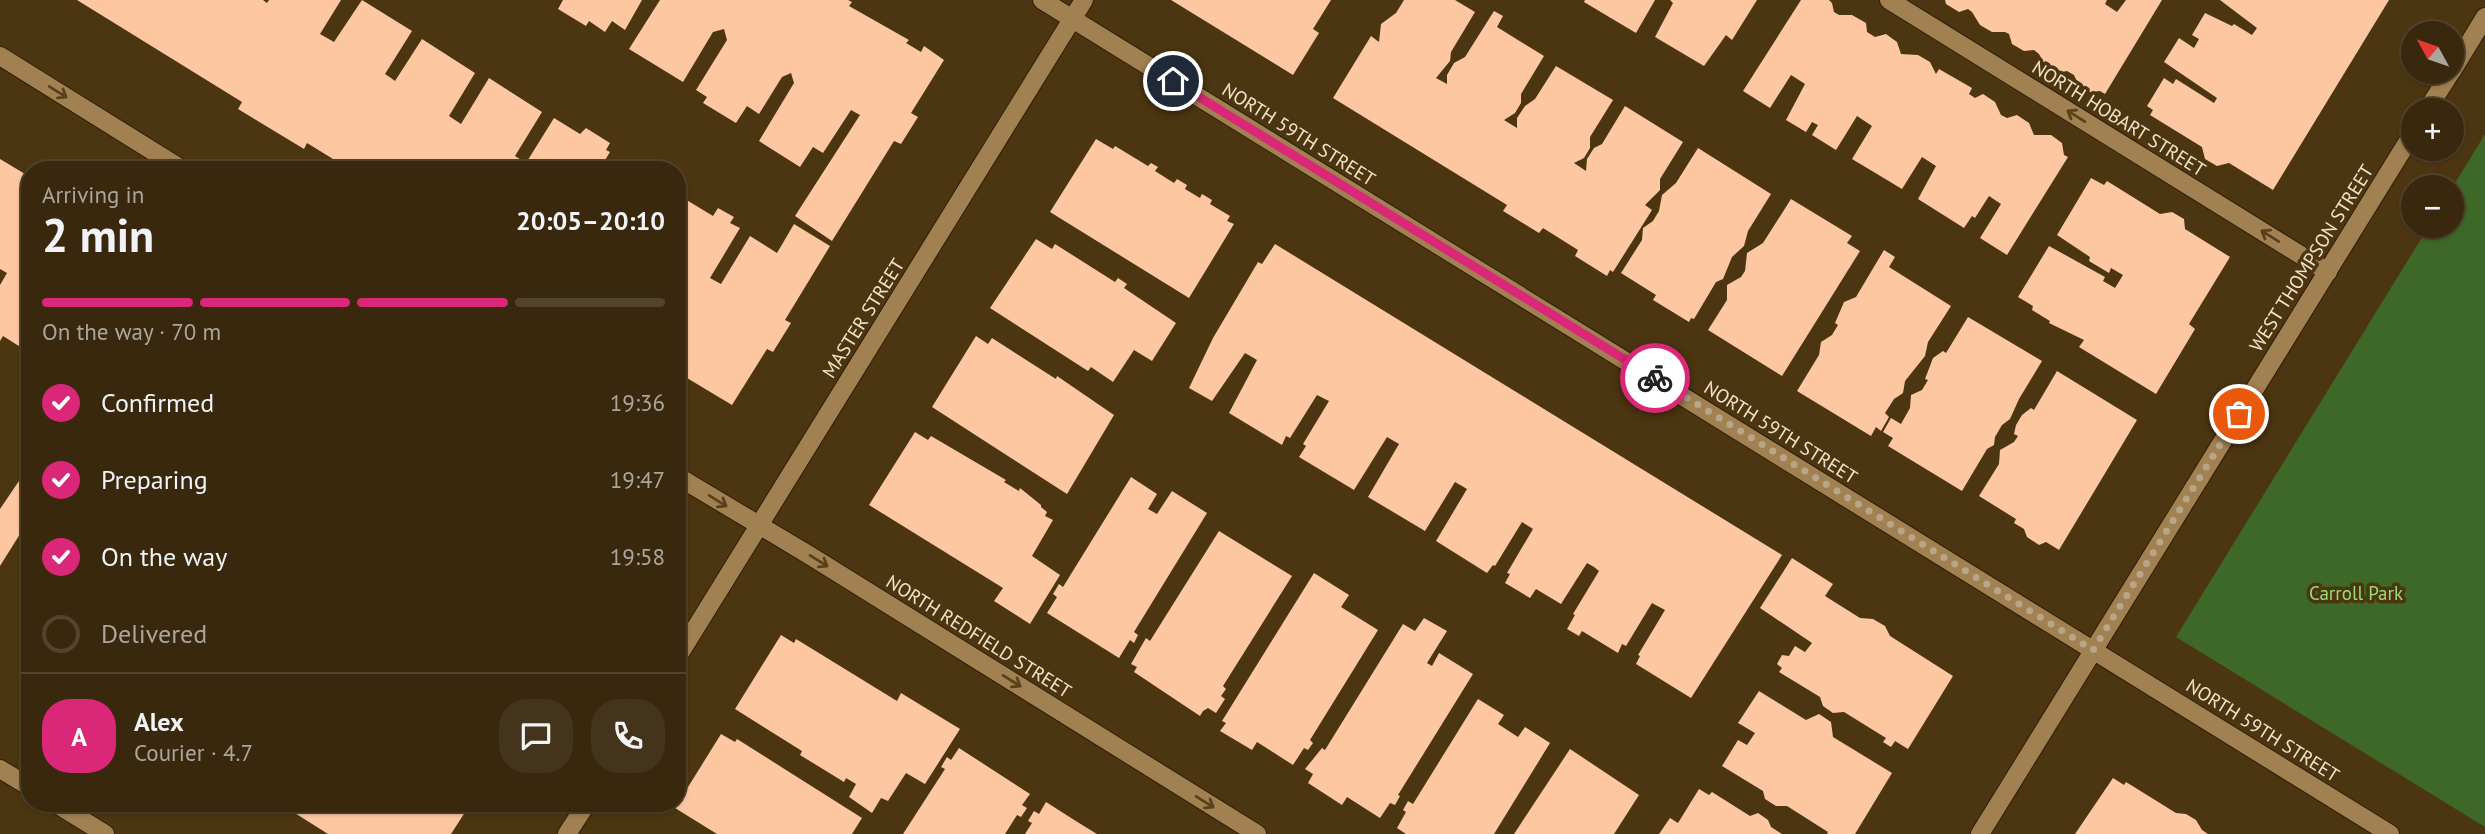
<!DOCTYPE html>
<html lang="en">
<head>
<meta charset="utf-8">
<style>
  body { margin:0; font-family:"PT Sans",sans-serif; background:#44341b; color:#f1f3f6; height:100vh; display:flex; flex-direction:column; font-size:26px; white-space:nowrap }
  * { box-sizing:border-box; margin:0 }
  p { font-size:23px; color:#aba69d }
  .icon { flex:none; width:38px; height:38px; fill:none; stroke:currentColor; stroke-width:2; stroke-linecap:round; stroke-linejoin:round }
  .map { position:relative; flex:1; overflow:hidden }
  .sheet { position:absolute; left:21px; top:161px; width:665px; height:651px; display:flex; flex-direction:column; background:#39280d; border-radius:28px; box-shadow:0 2px 5px #0004,0 0 0 2px #53442e }
  .sheet>* { flex:none }
  .needle { width:46px; rotate:310deg }
  .tools { position:absolute; left:2401px; top:21px; display:grid; gap:14px }
  .tools a { display:grid; place-items:center; width:63px; height:63px; border-radius:50%; background:#39280d; box-shadow:0 2px 5px #0004,0 0 0 2px #53442e; font-size:35px }
  .pin { position:absolute; display:grid; place-items:center; width:60px; height:60px; color:#fff; margin:-30px; border:4px solid #fff; border-radius:50%; box-shadow:0 2px 7px #0007 }
  .courier { position:absolute; display:grid; place-items:center; width:70px; height:70px; margin:-35px; border:5px solid #db2777; border-radius:50%; background:#fff; color:#222; box-shadow:0 2px 9px #0007 }
  .head em { font-style:normal; font-weight:800 }
  .head div { display:flex; flex-direction:column-reverse }
  .head { display:flex; align-items:center; justify-content:space-between; height:119px; padding:0 21px }
  h1 { font-size:46px; font-weight:800; line-height:52px }
  .bar { display:grid; grid-template-columns:repeat(4,1fr); gap:10px 7px; align-content:center; height:84px; padding:0 21px }
  .bar i { height:9px; border-radius:5px; background:#53442e }
  .bar .current { background:#db2777 }
  .bar p { grid-column:span 4 }
  .line { display:flex; align-items:center; gap:18px; padding:0 21px; border-top:2px solid #53442e }
  .line div { flex:1 }
  .round { display:grid; place-items:center; flex:none; width:74px; height:74px; border-radius:28px; background:#44341b }
  ol { padding:0 21px; list-style:none }
  li { display:flex; align-items:center; gap:21px; height:77px }
  li p { margin-inline-start:auto }
  li .icon { padding:7px; border-radius:50%; background:#db2777; color:#fff; stroke-width:4 }
  li:last-child { color:#aba69d }
  li i { width:38px; height:38px; border:4px solid #53442e; border-radius:50% }
  .map>svg:first-child { display:block }
</style>
</head>
<body>
<div class="map">
<svg width="2485" height="834" viewBox="0 0 2485 834">
  <rect width="100%" height="100%" fill="#4c3611"/>
  <polygon fill="#3d6828" points="2485,134 2485,827 2176,637 2429,226 2452,226 2452,188"/>
  <g fill="#fcc7a1">
    <polygon points="77,0 263,0 267,3 269,0 341,0 320,34 334,42 362,0 412,31 385,74 391,78 395,81 422,39 475,73 449,116 461,124 489,78 542,112 515,156 526,163 554,118 580,134 586,128 610,143 606,150 610,152 599,170 351,170 307,143 304,149 238,109 242,102"/>
    <polygon points="563,0 642,0 625,30 612,21 605,32 589,21 586,26 558,9"/>
    <polygon points="660,0 848,0 852,2 849,6 909,40 906,43 921,52 924,46 944,60 911,113 918,117 901,144 894,141 832,241 795,216 860,115 851,110 823,153 813,147 800,167 759,141 794,83 791,73 782,77 759,114 747,106 736,123 703,103 707,97 696,90 727,40 724,29 713,32 683,82 629,49"/>
    <polygon points="1171,0 1331,0 1313,29 1319,33 1293,75"/>
    <polygon points="1404,0 1455,0 1475,12 1451,52 1450,61 1436,78 1447,84 1447,75 1454,63 1465,57 1494,11 1503,16 1497,27 1544,56 1521,94 1521,103 1515,113 1504,120 1517,128 1517,118 1525,106 1535,99 1556,66 1613,100 1590,137 1590,148 1584,158 1574,163 1586,171 1587,159 1594,148 1602,144 1625,106 1683,142 1660,179 1660,190 1645,205 1652,210 1613,272 1610,270 1607,276 1575,256 1578,250 1543,228 1539,233 1503,211 1507,205 1333,98 1371,36 1379,42 1381,24 1396,13"/>
    <polygon points="1585,0 1655,0 1636,33 1584,2"/>
    <polygon points="1670,0 1757,0 1732,40 1726,35 1704,66 1655,37 1673,3"/>
    <polygon points="1801,0 1829,0 1832,3 1834,12 1839,15 1852,15 1866,23 1867,32 1875,37 1886,34 1897,42 1901,54 1918,55 1930,62 1936,74 1939,69 1972,88 1969,94 1975,98 1983,94 1995,102 2001,115 2007,118 2017,115 2029,123 2034,135 2051,135 2062,143 2064,155 2068,157 2007,255 1980,238 2001,204 1989,196 1975,218 1972,216 1964,228 1918,199 1936,166 1922,157 1902,189 1852,159 1872,126 1857,116 1836,150 1812,135 1818,125 1812,122 1806,132 1786,120 1805,84 1791,75 1770,108 1743,91"/>
    <polygon points="1945,0 2107,0 2105,4 2117,12 2126,0 2162,0 2105,94 2100,91 2090,92 2078,84 2074,75 2067,71 2057,73 2045,65 2039,54 2034,50 2024,51 2012,44 2009,34 2005,32 1992,32 1980,25 1972,12 1968,9 1959,12 1946,4"/>
    <polygon points="2220,0 2389,0 2273,190 2229,163 2217,166 2205,159 2202,147 2150,115 2153,110 2147,106 2164,78 2173,84 2176,79 2214,103 2217,98 2164,62 2179,38 2194,48 2199,39 2192,35 2205,13 2232,26 2234,24 2252,35 2257,28"/>
    <polygon points="1096,139 1113,149 1115,146 1148,166 1151,163 1158,167 1155,171 1174,183 1177,179 1187,185 1185,189 1200,198 1202,194 1212,200 1210,204 1230,216 1227,221 1234,224 1189,298 1050,212"/>
    <polygon points="1698,148 1771,194 1748,231 1744,246 1732,257 1723,279 1716,282 1694,319 1691,318 1689,322 1653,300 1656,295 1621,273 1642,240 1643,228 1653,221 1659,211 1662,195 1676,183"/>
    <polygon points="0,159 30,177 30,353 3,336 0,341 0,285 7,273 0,269"/>
    <polygon points="618,161 632,170 612,170"/>
    <polygon points="2091,178 2104,185 2107,181 2160,214 2172,212 2184,219 2185,229 2230,257 2189,324 2195,329 2156,394 2079,347 2084,340 2049,323 2050,321 2032,310 2033,306 2018,297 2049,246 2105,277 2103,281 2115,288 2123,275 2111,268 2109,273 2089,261 2090,257 2057,235"/>
    <polygon points="685,199 713,216 718,208 734,217 730,223 740,228 710,278 721,284 750,236 777,253 794,224 830,246 785,320 791,323 773,352 767,349 732,405 677,372 677,212"/>
    <polygon points="1791,199 1852,236 1847,243 1860,251 1782,376 1708,330 1727,300 1727,285 1741,277 1745,271 1747,253 1763,243"/>
    <polygon points="1036,239 1052,249 1055,244 1115,282 1118,278 1127,284 1124,288 1176,323 1152,361 1134,350 1113,382 1091,367 1088,371 990,308"/>
    <polygon points="1275,244 1782,555 1691,698 1636,664 1640,656 1638,655 1665,610 1652,603 1626,646 1622,644 1618,653 1582,631 1579,636 1567,629 1575,615 1573,614 1599,571 1594,567 1587,563 1561,604 1536,589 1530,598 1505,583 1510,574 1507,573 1533,529 1522,522 1495,566 1493,565 1487,573 1436,541 1467,489 1462,486 1455,482 1425,531 1368,497 1399,444 1387,437 1354,490 1299,457 1306,446 1303,444 1329,401 1317,395 1290,438 1286,436 1282,445 1229,413 1257,360 1252,357 1245,353 1212,401 1189,388 1213,338 1258,262 1262,264"/>
    <polygon points="1884,250 1895,257 1889,267 1951,306 1928,342 1925,356 1905,381 1903,393 1894,399 1885,413 1889,417 1881,431 1876,427 1871,436 1797,391 1819,355 1821,342 1832,335 1838,325 1835,323 1844,302 1856,297"/>
    <polygon points="1968,317 2042,361 2019,399 2010,419 2002,425 1995,437 1994,445 1987,449 1962,491 1888,446 1893,438 1883,432 1891,418 1901,424 1910,408 1911,395 1922,390 1928,380 1925,379 1933,358 1943,351 1946,353"/>
    <polygon points="976,336 988,344 992,338 1056,379 1057,376 1114,415 1067,494 932,407"/>
    <polygon points="2057,371 2137,420 2059,550 2046,542 2039,545 2027,537 2024,529 2014,523 2016,519 1979,496 1999,464 2000,450 2014,442 2018,436 2014,434 2016,425 2022,415 2031,408 2034,410"/>
    <polygon points="915,432 928,440 931,436 1006,480 1004,482 1019,491 1020,488 1041,505 1041,507 1047,512 1045,516 1053,520 1032,556 1060,575 1030,624 994,601 1003,588 869,505"/>
    <polygon points="1131,477 1157,494 1148,509 1157,514 1172,491 1207,513 1134,632 1138,635 1134,643 1130,640 1119,658 1047,613 1057,597 1053,594 1059,584 1063,587"/>
    <polygon points="21,478 25,482 27,478 30,480 30,518 0,566 0,509"/>
    <polygon points="1219,531 1292,576 1223,686 1226,689 1221,696 1225,699 1216,713 1208,708 1203,711 1200,716 1134,672 1137,667 1131,664 1146,638 1150,641"/>
    <polygon points="1792,558 1833,584 1825,596 1860,618 1873,619 1885,626 1890,636 1953,676 1908,749 1895,741 1891,747 1883,742 1886,738 1844,712 1833,713 1823,706 1820,697 1779,672 1782,668 1777,664 1782,655 1789,656 1795,646 1805,652 1812,643 1760,608"/>
    <polygon points="1314,573 1349,595 1341,607 1378,630 1310,740 1313,743 1308,750 1304,748 1293,765 1257,742 1252,750 1220,731 1226,723 1222,721"/>
    <polygon points="1424,618 1447,631 1427,663 1432,666 1439,653 1473,674 1398,795 1400,796 1395,805 1390,803 1380,818 1347,797 1342,805 1308,783 1313,774 1305,769 1322,748 1325,750 1403,624 1415,631"/>
    <polygon points="781,635 794,643 796,639 897,701 901,693 960,729 925,784 906,773 888,801 881,798 872,813 849,797 856,784 846,778 844,782 800,755 802,751 735,709"/>
    <polygon points="1759,691 1806,720 1819,714 1831,722 1833,737 1892,773 1855,834 1827,834 1828,832 1787,806 1776,806 1765,799 1763,791 1722,766 1738,740 1747,745 1755,733 1738,723"/>
    <polygon points="1478,699 1504,715 1498,724 1518,737 1525,727 1550,743 1494,834 1406,834 1397,828 1406,812 1403,810 1408,801 1413,804"/>
    <polygon points="721,734 735,742 737,739 862,818 852,834 717,834 675,808"/>
    <polygon points="959,748 1030,794 1022,805 1027,808 1021,817 1017,815 1005,834 903,834 945,769 941,767 947,757 951,760"/>
    <polygon points="1570,749 1639,795 1614,834 1514,834"/>
    <polygon points="2113,778 2124,785 2126,782 2176,813 2186,814 2196,820 2202,830 2208,834 2075,834"/>
    <polygon points="1699,789 1709,795 1712,792 1750,816 1758,813 1768,820 1771,827 1782,834 1659,834 1670,818 1678,823"/>
    <polygon points="1046,802 1079,823 1097,834 1025,834 1032,823 1028,821 1034,811 1039,814"/>
    <polygon points="279,803 471,803 451,834 328,834"/>
  </g>
  <g fill="none" stroke-linecap="round" stroke-linejoin="round">
    <g stroke="#2e1e05" stroke-width="20">
      <g id="minor">
        <polyline points="1042,0 2390,834"/>
        <polyline points="1889,0 2328,272"/>
        <polyline points="0,56 183,170"/>
        <polyline points="2452,71 2485,17"/>
        <polyline points="2427,110 2451,72"/>
        <polyline points="677,476 809,555 1257,834"/>
        <polyline points="677,658 1084,0"/>
        <polyline points="0,769 30,787"/>
        <polyline points="55,803 105,834"/>
        <polyline points="567,834 587,803"/>
        <polyline points="1980,834 2413,133"/>
      </g>
    </g>
    <use href="#minor" stroke="#a18151" stroke-width="18"/>
  </g>
  <defs><path id="oneway-shaft" d="M-6 0H5M1.5-3L5.5 0L1.5 3" fill="none" stroke-width="1.6" stroke-linecap="round" stroke-linejoin="round" transform="scale(1.75)"/></defs>
  <g stroke="#59411b">
    <use href="#oneway-shaft" transform="translate(58 92) rotate(32)"/>
    <use href="#oneway-shaft" transform="translate(2076 116) rotate(-148)"/>
    <use href="#oneway-shaft" transform="translate(2270 236) rotate(-148)"/>
    <use href="#oneway-shaft" transform="translate(718 501) rotate(32)"/>
    <use href="#oneway-shaft" transform="translate(819 561) rotate(32)"/>
    <use href="#oneway-shaft" transform="translate(1012 681) rotate(32)"/>
    <use href="#oneway-shaft" transform="translate(1205 802) rotate(32)"/>
  </g>
  <g fill="none" stroke-linecap="round" stroke-linejoin="round">
    <polyline stroke="#b9a689" stroke-width="7" stroke-dasharray="0 12.6" points="1655,378 2093,650 2239,414"/>
    <polyline stroke="#db2777" stroke-width="9" points="1173,81 1655,378"/>
  </g>
  <g text-anchor="middle" dominant-baseline="central" stroke-width="7" stroke-linejoin="round" paint-order="stroke">
    <g font-size="19" fill="#f3e2c9" stroke="#4c3611">
      <text transform="translate(2119 118) rotate(32)">NORTH HOBART STREET</text>
      <text transform="translate(1299 134) rotate(32)">NORTH 59TH STREET</text>
      <text transform="translate(2311 258) rotate(-58)">WEST THOMPSON STREET</text>
      <text transform="translate(863 318) rotate(-58)">MASTER STREET</text>
      <text transform="translate(1781 432) rotate(32)">NORTH 59TH STREET</text>
      <text transform="translate(979 636) rotate(32)">NORTH REDFIELD STREET</text>
      <text transform="translate(2263 730) rotate(32)">NORTH 59TH STREET</text>
    </g>
    <g font-size="19" fill="#94df72" stroke="#4c3611">
      <text x="2356" y="593">Carroll Park</text>
    </g>
  </g>
</svg>
<div class="tools">
<a><svg class="needle" viewBox="-14 -14 28 28"><path d="M0-13l5 13h-10z" fill="#e53935"/><path d="M0 13l5-13h-10z" fill="#aba69d"/></svg></a>
<a>+</a>
<a>−</a>
</div>
<div class="pin" style="left:2239px;top:414px;background:#ea580c"><svg class="icon" aria-label="bag" viewBox="0 0 24 24"><path d="M5 8h14l-1 12H6zM9 8a3 3 0 0 1 6 0"/></svg></div>
<div class="pin" style="left:1173px;top:81px;background:#1f2937"><svg class="icon" aria-label="home" viewBox="0 0 24 24"><path d="M3 11l9-7 9 7M6 9v11h12V9"/></svg></div>
<div class="courier" style="left:1655px;top:378px"><svg class="icon" aria-label="bike" viewBox="0 0 24 24"><circle cx="6" cy="16" r="4"/><circle cx="18" cy="16" r="4"/><path d="M6 16l4-8h5l3 8M10 8l3 8H6M13 5h3"/></svg></div>
<section class="sheet">
<div class="head"><div><h1>2 min</h1><p>Arriving in</p></div><em>20:05–20:10</em></div>
<div class="bar"><i class="current"></i><i class="current"></i><i class="current"></i><i></i><p>On the way · 70 m</p></div>
<ol>
<li><svg class="icon" aria-label="check" viewBox="0 0 24 24"><path d="M5 12l5 5 9-10"/></svg>Confirmed<p>19:36</p></li>
<li><svg class="icon" aria-label="check" viewBox="0 0 24 24"><path d="M5 12l5 5 9-10"/></svg>Preparing<p>19:47</p></li>
<li><svg class="icon" aria-label="check" viewBox="0 0 24 24"><path d="M5 12l5 5 9-10"/></svg>On the way<p>19:58</p></li>
<li><i></i>Delivered</li>
</ol>
<div class="line" style="height:126px"><b class="round" style="background:#db2777;color:#fff">A</b><div><b>Alex</b><p>Courier · 4.7</p></div><a class="round"><svg class="icon" aria-label="chat" viewBox="0 0 24 24"><path d="M4 5h16v11H9l-5 4z"/></svg></a><a class="round"><svg class="icon" aria-label="phone" viewBox="0 0 24 24"><path d="M5 4h4l2 5-3 2q2 4 5 5l2-3 5 2v4C11 20 4 13 5 4z"/></svg></a></div>
</section>
</div>
</body>
</html>
